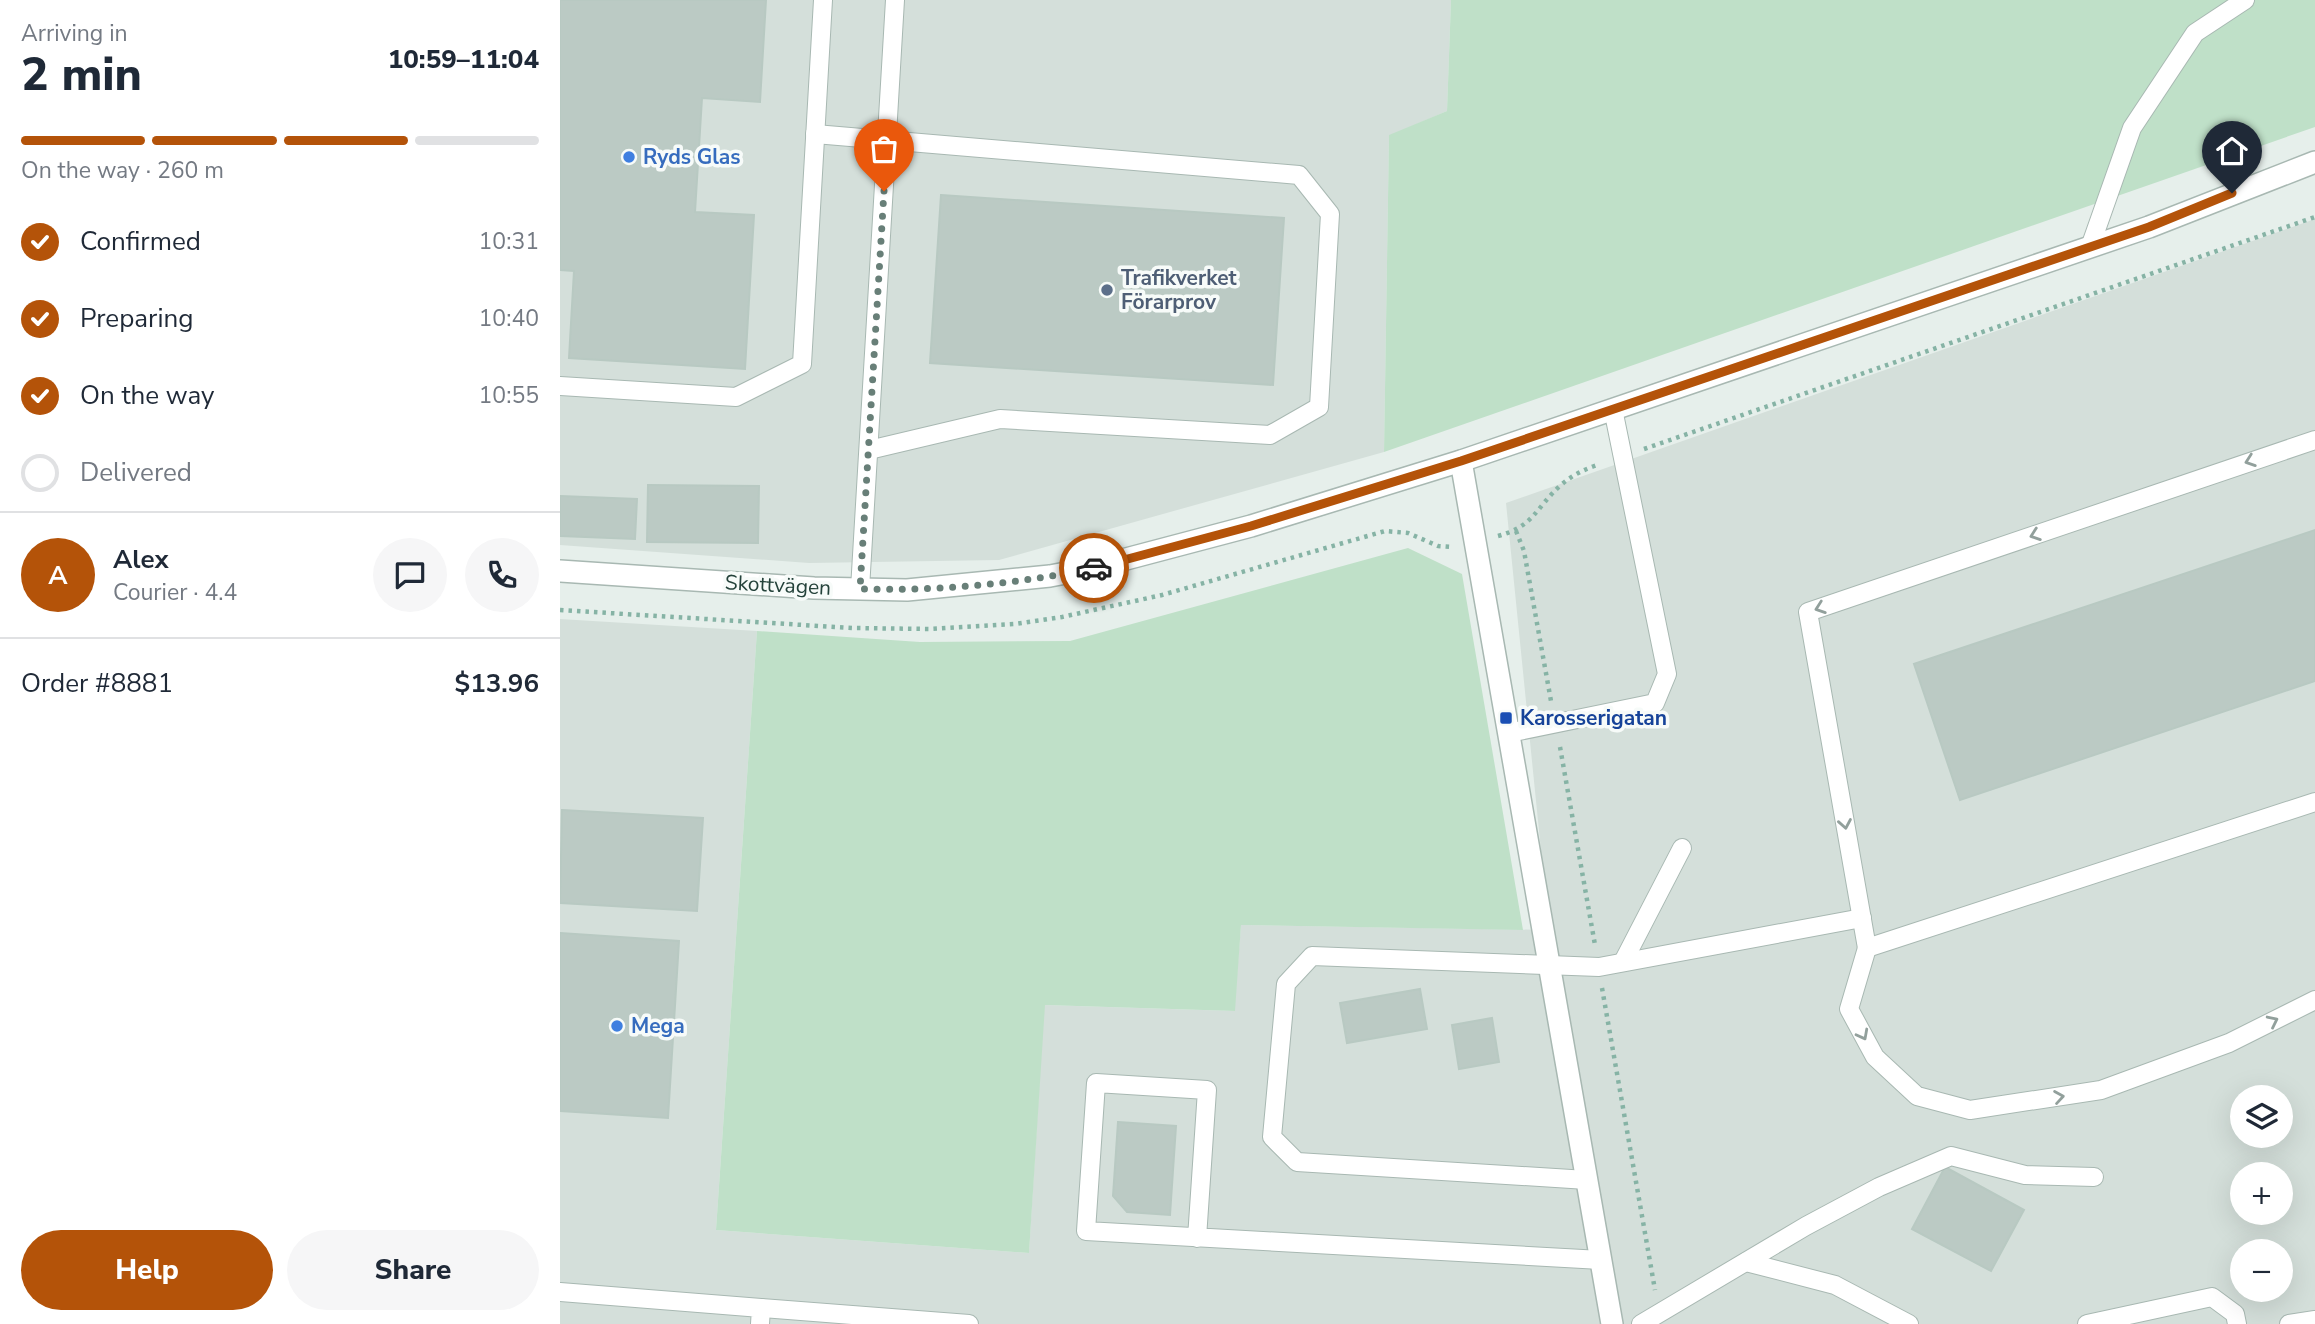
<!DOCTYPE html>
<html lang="en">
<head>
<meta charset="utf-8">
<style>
  body { margin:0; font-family:"Nunito Sans",sans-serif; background:#f6f6f7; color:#1f2937; height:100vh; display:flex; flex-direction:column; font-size:26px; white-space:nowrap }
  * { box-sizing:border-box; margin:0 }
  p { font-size:23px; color:#747a83 }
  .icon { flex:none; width:38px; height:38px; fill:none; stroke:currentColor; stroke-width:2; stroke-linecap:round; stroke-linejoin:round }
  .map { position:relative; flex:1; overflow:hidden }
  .drawer { display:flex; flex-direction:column; background:#fff; width:560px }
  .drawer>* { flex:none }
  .tools { position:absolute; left:1670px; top:1085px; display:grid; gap:14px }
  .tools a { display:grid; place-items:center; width:63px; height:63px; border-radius:50%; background:#fff; box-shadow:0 7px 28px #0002; font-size:35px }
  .pin { position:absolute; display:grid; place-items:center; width:60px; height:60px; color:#fff; margin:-72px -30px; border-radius:50% 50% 50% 0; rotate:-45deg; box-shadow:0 0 7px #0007 }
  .pin .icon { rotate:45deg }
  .courier { position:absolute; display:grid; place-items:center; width:70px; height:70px; margin:-35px; border:5px solid #b45309; border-radius:50%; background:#fff; color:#222; box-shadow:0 2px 9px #0007 }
  .overview em { font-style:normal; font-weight:800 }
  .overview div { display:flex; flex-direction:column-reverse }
  .overview { display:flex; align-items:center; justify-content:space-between; height:119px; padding:0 21px }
  h1 { font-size:46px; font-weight:800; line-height:52px }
  .bar { display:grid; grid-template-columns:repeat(4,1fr); gap:10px 7px; align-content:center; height:84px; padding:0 21px }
  .bar i { height:9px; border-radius:5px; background:#e0e1e3 }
  .bar .selected { background:#b45309 }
  .bar p { grid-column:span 4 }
  .line { display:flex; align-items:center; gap:18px; padding:0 21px; border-top:2px solid #e0e1e3 }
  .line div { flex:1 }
  .round { display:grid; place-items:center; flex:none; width:74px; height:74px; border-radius:37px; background:#f6f6f7 }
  ol { padding:0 21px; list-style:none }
  li { display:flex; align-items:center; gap:21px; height:77px }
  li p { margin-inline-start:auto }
  li .icon { padding:7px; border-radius:50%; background:#b45309; color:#fff; stroke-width:4 }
  li:last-child { color:#747a83 }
  li i { width:38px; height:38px; border:4px solid #e0e1e3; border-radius:50% }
  .button { display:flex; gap:14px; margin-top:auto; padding:14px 21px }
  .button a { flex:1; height:80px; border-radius:42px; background:#b45309; color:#fff; font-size:28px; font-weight:800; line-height:80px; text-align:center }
  .button a+a { background:#f6f6f7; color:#1f2937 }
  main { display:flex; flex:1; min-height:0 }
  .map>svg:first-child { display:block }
</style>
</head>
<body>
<main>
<section class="drawer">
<div class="overview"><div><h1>2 min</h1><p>Arriving in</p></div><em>10:59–11:04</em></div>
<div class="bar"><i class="selected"></i><i class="selected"></i><i class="selected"></i><i></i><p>On the way · 260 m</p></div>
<ol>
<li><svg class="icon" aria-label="check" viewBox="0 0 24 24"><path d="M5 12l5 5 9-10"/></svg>Confirmed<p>10:31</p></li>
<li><svg class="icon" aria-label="check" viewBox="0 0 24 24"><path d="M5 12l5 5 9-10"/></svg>Preparing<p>10:40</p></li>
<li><svg class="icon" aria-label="check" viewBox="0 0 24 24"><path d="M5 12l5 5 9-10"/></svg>On the way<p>10:55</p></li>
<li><i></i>Delivered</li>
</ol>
<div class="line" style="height:126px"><b class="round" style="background:#b45309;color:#fff">A</b><div><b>Alex</b><p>Courier · 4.4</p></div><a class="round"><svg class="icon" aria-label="chat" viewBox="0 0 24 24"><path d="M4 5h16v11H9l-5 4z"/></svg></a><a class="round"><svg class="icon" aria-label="phone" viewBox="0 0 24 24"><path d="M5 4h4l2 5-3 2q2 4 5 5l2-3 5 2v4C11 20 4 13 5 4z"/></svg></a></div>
<div class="line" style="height:91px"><div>Order #8881</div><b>$13.96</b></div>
<div class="button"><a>Help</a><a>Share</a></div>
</section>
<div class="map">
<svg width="1755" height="1324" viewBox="0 0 1755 1324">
  <rect width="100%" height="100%" fill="#e6efeb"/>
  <g fill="#d4dfda" fill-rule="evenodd">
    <polygon points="0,0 891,0 887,111 829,136 824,452 439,560 249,563 0,545"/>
    <path d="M1755 219V1324H0V619L197 631 156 1230 469 1253 484 1005 674 1011 681 925 989 930 946 503ZM1682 1097H1720V1136H1682ZM1682 1174H1720V1213H1682ZM1682 1251H1720V1290H1682Z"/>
  </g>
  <g fill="#bfe0c8">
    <polygon points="891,0 1755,0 1755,127 824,452 829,135 887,111"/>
    <polygon points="848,548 902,574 963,930 681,925 675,1011 485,1005 469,1253 156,1230 197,631 360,642 510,641"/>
  </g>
  <g fill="#bbcac4" stroke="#b8c9c2" stroke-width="2">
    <polygon points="0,0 206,0 200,102 142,98 135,212 194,215 185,369 9,358 14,271 0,270"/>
    <polygon points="381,195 724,218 713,385 370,363"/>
    <polygon points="88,485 199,486 198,543 87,542"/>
    <polygon points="0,496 77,499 75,539 0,536"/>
    <polygon points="1755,530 1755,681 1400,800 1354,664"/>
    <polygon points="2,810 143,818 137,911 0,903"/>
    <polygon points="0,933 119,941 108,1118 0,1111"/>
    <polygon points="860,989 867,1029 787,1043 780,1003"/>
    <polygon points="932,1018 939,1062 899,1069 892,1025"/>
    <polygon points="558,1122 616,1126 610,1215 567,1212 553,1196"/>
    <polygon points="1385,1167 1464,1210 1431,1271 1352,1229"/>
  </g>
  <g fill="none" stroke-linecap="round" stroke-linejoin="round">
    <g stroke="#a8b8b2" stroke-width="20">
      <g id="lane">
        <polyline points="255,134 739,175 770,214 759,407 710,435 440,419 309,450"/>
        <polyline points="1530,247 1572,128 1635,33 1685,0"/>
        <polyline points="0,386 176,397 242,364 263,0"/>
        <polyline points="1755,440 1248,612 1307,948 1755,802"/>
        <polyline points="300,589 335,0"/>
        <polyline points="949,733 1095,703 1107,674 1053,409"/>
        <polyline points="1307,948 1289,1009 1315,1057 1357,1096 1410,1110 1541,1090 1669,1043 1755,1000"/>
        <polyline points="1063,962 1122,848"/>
        <polyline points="1027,1180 737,1162 712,1137 726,984 752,956 1039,967 1302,918"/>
        <polyline points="637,1238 647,1090 536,1083 526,1231 1041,1260"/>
        <polyline points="1186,1262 1275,1285 1349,1324"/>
        <polyline points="0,1292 201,1308 200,1324"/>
        <polyline points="201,1308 409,1324"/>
        <polyline points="1081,1324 1246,1226 1319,1187 1391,1156 1465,1175 1534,1177"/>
        <polyline points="1527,1324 1652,1297 1675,1314 1677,1324"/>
        <polyline points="1729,1324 1755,1320"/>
      </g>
    </g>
    <g stroke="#a8b8b2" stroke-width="24">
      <g id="street">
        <polyline points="901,461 1052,1324"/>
        <polyline points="0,571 254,588 347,590 490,576 532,568 691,526 901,461 1589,227 1755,162"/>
      </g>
    </g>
    <g stroke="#86b3a5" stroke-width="4.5" stroke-dasharray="3.5 5" stroke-linecap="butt">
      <polyline points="1084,449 1755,217"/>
      <polyline points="956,531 964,551 991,701"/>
      <path d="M938 536C975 526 975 508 1001 485 1012 475 1025 469 1040 464"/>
      <polyline points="0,610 292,628 370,629 455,624 502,617 602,595 825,531 848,533 878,546 892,547"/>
      <polyline points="1000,747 1035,945"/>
      <polyline points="1042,988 1095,1290"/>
    </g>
    <use href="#lane" stroke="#fff" stroke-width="18"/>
    <use href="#street" stroke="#fff" stroke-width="21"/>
  </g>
  <defs><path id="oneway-chevron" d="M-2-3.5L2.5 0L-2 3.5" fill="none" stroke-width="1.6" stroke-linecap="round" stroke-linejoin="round" transform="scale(1.75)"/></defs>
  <g stroke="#92a09c">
    <use href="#oneway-chevron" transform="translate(1690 461) rotate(161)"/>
    <use href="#oneway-chevron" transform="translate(1475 535) rotate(161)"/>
    <use href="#oneway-chevron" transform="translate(1260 608) rotate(161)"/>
    <use href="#oneway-chevron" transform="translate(1285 824) rotate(80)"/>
    <use href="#oneway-chevron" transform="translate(1713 1021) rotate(-26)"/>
    <use href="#oneway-chevron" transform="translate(1303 1035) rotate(62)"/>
    <use href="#oneway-chevron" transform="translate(1499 1097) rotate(-9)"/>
  </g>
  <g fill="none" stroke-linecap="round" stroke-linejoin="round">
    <path stroke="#687f78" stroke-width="7" stroke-dasharray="0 12.6" d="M324 191 300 589C378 591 457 584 534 568"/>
    <polyline stroke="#b45309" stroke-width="9" points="534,568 691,526 901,461 1589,227 1672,193"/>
  </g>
  <g fill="#3f7fe0" stroke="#f7fbf9" stroke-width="2.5">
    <circle cx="69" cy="157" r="7"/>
    <circle cx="57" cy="1026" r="7"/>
  </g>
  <circle fill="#5c6f8a" stroke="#f7fbf9" stroke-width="2.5" cx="547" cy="290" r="7"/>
  <rect fill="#1a4fb4" stroke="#f7fbf9" stroke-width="2.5" x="939" y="711" width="14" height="14" rx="3.5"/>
  <g text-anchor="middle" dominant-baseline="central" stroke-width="7" stroke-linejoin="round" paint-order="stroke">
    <g font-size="21" font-weight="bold" fill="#366cbe" stroke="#f7fbf9" text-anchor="start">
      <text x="83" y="157">Ryds Glas</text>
      <text x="71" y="1026">Mega</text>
    </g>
    <g font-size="21" font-weight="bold" fill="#4e5e75" stroke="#f7fbf9" text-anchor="start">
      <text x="561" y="278">Trafikverket<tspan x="561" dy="24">Förarprov</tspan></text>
    </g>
    <g font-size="21" fill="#24423a" stroke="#f7fbf9">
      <text transform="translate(218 585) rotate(3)">Skottvägen</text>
    </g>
    <g font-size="21" font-weight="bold" fill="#164399" stroke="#f7fbf9" text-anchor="start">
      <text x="960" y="718">Karosserigatan</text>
    </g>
  </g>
</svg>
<div class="tools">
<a><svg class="icon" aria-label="layers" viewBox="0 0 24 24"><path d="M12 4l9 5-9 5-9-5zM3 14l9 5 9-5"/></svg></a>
<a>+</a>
<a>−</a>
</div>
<div class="pin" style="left:324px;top:191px;background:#ea580c"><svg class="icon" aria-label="bag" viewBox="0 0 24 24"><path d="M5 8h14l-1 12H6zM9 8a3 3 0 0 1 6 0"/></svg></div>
<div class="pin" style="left:1672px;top:193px;background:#1f2937"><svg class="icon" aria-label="home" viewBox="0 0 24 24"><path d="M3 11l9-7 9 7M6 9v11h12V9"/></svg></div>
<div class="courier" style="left:534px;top:568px"><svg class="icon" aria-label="car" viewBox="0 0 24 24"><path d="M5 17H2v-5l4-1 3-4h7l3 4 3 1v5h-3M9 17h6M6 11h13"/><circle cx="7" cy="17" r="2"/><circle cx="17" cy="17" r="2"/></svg></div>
</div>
</main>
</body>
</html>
